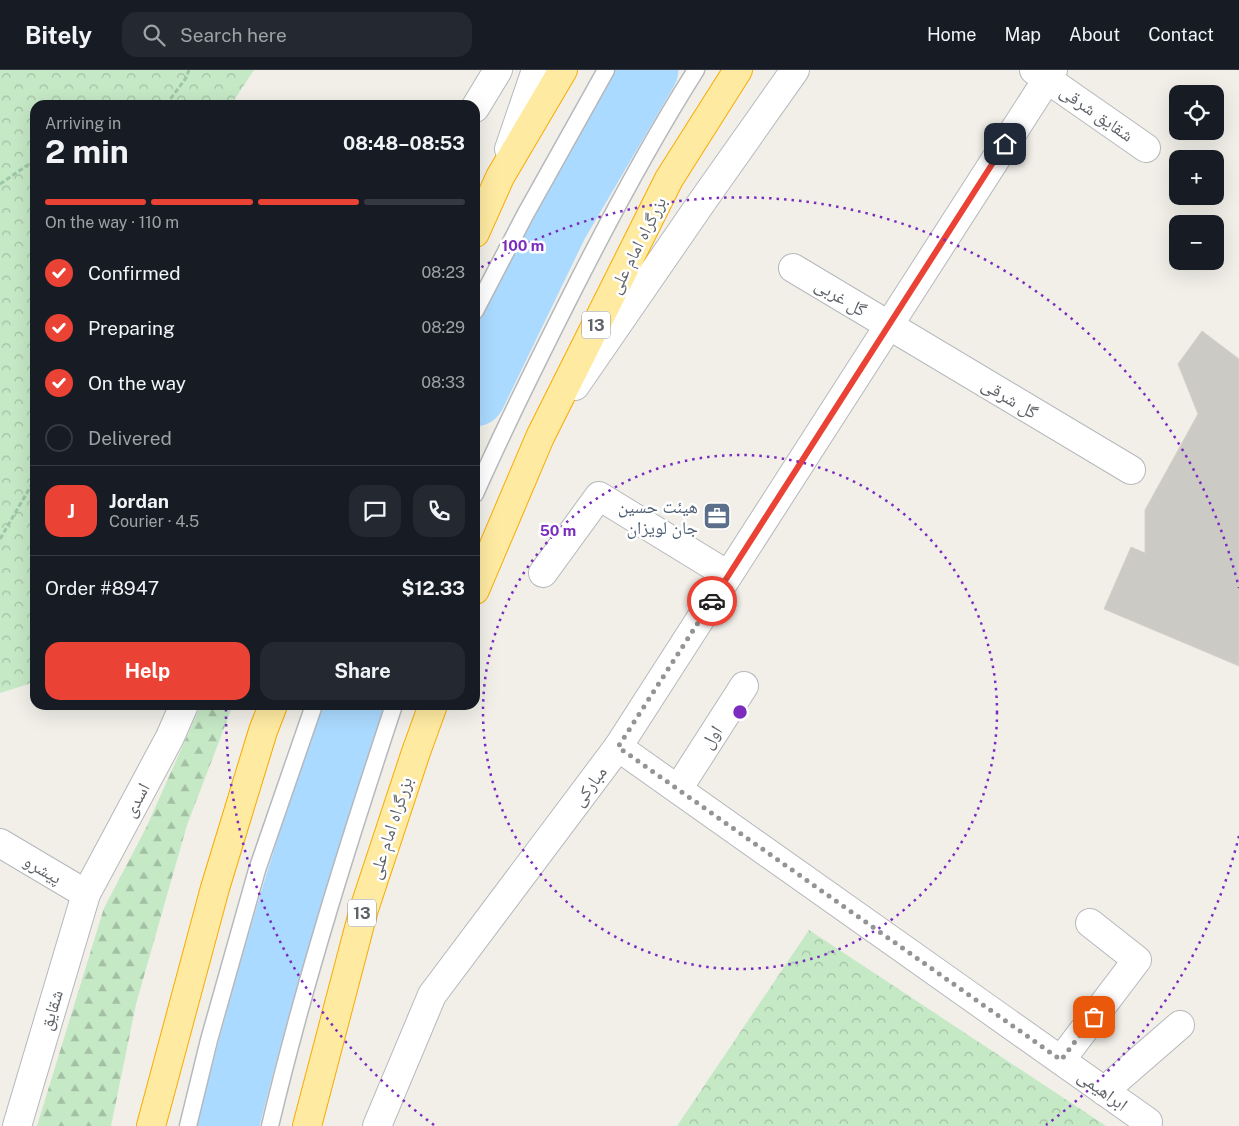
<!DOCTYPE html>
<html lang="en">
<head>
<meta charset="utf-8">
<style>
  body { margin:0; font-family:"Public Sans","Noto Naskh Arabic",sans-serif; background:#242831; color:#f1f3f6; height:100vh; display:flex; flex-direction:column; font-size:19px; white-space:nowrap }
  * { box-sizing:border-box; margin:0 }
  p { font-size:16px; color:#9ea1a6 }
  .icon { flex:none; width:28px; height:28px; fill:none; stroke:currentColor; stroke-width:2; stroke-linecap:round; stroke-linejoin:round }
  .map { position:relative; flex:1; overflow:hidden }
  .drawer { position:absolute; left:30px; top:30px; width:450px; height:610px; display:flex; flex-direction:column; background:#171b24; border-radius:15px; box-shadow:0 5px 20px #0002 }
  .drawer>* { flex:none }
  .tools { position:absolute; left:1169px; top:15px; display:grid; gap:10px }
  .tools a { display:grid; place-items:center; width:55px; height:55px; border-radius:10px; background:#171b24; box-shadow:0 5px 20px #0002; font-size:25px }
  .pin { position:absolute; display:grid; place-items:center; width:42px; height:42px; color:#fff; margin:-21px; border-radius:10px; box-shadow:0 2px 8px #0006 }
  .courier { position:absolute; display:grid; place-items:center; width:50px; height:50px; margin:-25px; border:4px solid #ea4335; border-radius:50%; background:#fff; color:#222; box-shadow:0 1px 6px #0007 }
  .head em { font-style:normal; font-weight:700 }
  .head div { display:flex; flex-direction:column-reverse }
  .head { display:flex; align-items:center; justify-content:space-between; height:85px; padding:0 15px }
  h1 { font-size:32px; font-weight:700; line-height:38px }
  .bar { display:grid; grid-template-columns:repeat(4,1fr); gap:8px 5px; align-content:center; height:60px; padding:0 15px }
  .bar i { height:6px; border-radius:4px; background:#363941 }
  .bar .active { background:#ea4335 }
  .bar p { grid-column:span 4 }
  .line { display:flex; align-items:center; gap:12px; padding:0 15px; border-top:1px solid #363941 }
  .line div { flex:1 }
  .round { display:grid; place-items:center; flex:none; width:52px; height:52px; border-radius:15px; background:#242831 }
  ol { padding:0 15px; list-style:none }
  li { display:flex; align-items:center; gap:15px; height:55px }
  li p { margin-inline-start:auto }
  li .icon { padding:5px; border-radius:50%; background:#ea4335; color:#fff; stroke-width:4 }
  li:last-child { color:#9ea1a6 }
  li i { width:28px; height:28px; border:2px solid #363941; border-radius:50% }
  .primary-button { display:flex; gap:10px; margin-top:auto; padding:10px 15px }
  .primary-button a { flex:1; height:58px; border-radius:15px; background:#ea4335; color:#fff; font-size:20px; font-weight:700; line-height:58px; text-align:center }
  .primary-button a+a { background:#242831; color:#f1f3f6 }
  header { display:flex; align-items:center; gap:30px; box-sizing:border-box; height:70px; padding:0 25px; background:#171b24; border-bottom:1px solid #363941 }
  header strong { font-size:24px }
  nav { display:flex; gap:28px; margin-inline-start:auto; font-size:18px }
  .search { width:350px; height:45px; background:#242831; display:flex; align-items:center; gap:12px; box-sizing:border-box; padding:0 18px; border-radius:15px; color:#9ea1a6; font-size:19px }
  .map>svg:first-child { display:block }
</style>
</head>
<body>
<header>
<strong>Bitely</strong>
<div class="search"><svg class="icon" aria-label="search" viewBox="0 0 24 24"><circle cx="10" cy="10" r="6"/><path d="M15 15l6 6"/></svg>Search here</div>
<nav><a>Home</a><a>Map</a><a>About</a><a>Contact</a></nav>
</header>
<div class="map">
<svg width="1239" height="1056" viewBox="0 0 1239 1056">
  <defs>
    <pattern id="forest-firs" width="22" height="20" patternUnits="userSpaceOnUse" patternTransform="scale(1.25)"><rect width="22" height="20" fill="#c5e8c5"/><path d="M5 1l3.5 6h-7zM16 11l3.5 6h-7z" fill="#a3c0a4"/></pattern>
    <pattern id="park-crowns" width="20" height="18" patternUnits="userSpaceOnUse" patternTransform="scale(1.25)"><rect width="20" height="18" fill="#c5e8c5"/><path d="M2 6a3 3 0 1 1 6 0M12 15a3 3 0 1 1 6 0" fill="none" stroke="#a3c0a4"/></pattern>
  </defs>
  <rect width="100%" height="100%" fill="#f1efe8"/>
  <polygon fill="url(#forest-firs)" points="201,635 233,635 187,755 136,934 111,1056 37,1056 104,838 146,758"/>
  <g fill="url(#park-crowns)">
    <polygon points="0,0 254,0 231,35 35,35 35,612 0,623"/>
    <polygon points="809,860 1106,1056 677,1056"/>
  </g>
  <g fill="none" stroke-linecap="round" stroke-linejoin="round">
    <g stroke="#aadaff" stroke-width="61">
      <polyline points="475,326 558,154 648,0"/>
      <path d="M228 1056C264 914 305 773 355 635"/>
    </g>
  </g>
  <polygon fill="#cccac5" stroke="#d6d1c6" points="1202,261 1239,289 1239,596 1104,539 1131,477 1145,483 1145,440 1198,344 1178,294"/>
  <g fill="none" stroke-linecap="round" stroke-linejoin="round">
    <g stroke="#b5b8bc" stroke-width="19">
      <g id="service">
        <polyline points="475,241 525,145 606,0"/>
        <path d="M475 424C506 354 540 286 574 219 612 144 651 71 696 0"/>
        <polyline points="188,1056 209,970 257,800 314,635"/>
        <path d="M270 1056C304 913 348 774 394 635"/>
      </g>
    </g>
    <g stroke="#b5b8bc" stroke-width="30">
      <g id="minor">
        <polyline points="1034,0 1146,78"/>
        <polyline points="475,38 498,0"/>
        <polyline points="793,198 1131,400"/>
        <polyline points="543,503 599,426 728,505"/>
        <polyline points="618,677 1148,1052"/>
        <polyline points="678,719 744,616"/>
        <polyline points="0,773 86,824"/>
        <polyline points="1061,990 1137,890 1090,853"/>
        <polyline points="1104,1021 1180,955"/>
        <polyline points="17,1056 86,824 170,667 184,635"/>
        <polyline points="377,1056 432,925 618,677 1053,0"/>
      </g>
    </g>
    <g stroke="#b6babf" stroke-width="30">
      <g id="secondary">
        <polyline points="509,79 536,0"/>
        <polyline points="575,316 704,129 795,0"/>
      </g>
    </g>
    <g stroke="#f9ab00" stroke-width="30">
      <g id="trunk">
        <polyline points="475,163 500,107 563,0"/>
        <polyline points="475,520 540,367 669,109 738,0"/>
        <polyline points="151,1056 215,818 263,661 273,635"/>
        <polyline points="307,1056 364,839 416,682 433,635"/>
      </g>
    </g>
    <g stroke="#9cc7a9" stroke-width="3" stroke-dasharray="5 2.5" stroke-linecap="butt">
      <polyline points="166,35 186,8 189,0"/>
      <polyline points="0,114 35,90"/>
      <polyline points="0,469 35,409"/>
    </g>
    <use href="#service" stroke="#fff" stroke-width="16"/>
    <use href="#minor" stroke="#fff" stroke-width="28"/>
    <use href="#secondary" stroke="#fff" stroke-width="28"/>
    <use href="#trunk" stroke="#feeaa1" stroke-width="28"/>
  </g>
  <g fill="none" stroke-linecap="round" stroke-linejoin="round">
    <polyline stroke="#929495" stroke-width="5" stroke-dasharray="0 9" points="712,531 618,677 1061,990 1094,947"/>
    <polyline stroke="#ea4335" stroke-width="6" points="712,531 1005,74"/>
  </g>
  <g fill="none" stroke="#7b2cbf" stroke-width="2.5" stroke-dasharray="2.5 5">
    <circle cx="740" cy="642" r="257"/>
    <path d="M1239 766A514 514 0 0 1 1046 1055M434 1055A514 514 0 0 1 226 638M475 201A514 514 0 0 1 1239 518"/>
  </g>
  <defs>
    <g id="office-square" transform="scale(1.4375)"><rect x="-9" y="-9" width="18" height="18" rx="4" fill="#5c6f8a" stroke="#fff"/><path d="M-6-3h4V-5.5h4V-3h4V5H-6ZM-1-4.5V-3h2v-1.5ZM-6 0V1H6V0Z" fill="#fff"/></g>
  </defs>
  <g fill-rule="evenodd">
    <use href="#office-square" x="717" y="446"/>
  </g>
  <g text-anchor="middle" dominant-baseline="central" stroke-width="5" stroke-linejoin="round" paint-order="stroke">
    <g fill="#fff" stroke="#8f9295" stroke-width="1">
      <rect x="582" y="241.5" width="28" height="27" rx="4"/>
      <rect x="348" y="829.5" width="28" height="27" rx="4"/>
    </g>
    <g font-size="16" font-weight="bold" fill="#5f6368">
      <text x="596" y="255">13</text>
      <text x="362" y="843">13</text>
    </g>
    <g font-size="18" fill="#5f6368" stroke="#fff">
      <text transform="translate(1097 43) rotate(35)">شقایق شرقی</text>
      <text transform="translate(637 175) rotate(-63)">بزرگراه امام علی</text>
      <text transform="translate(841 227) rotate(31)">گل غربی</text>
      <text transform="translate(1010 328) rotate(31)">گل شرقی</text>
      <text transform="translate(711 667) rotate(-57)">اول</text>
      <text transform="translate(589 716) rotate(-53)">مبارکی</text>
      <text transform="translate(136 730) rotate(-62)">اسدی</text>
      <text transform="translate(390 758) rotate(-72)">بزرگراه امام علی</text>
      <text transform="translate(43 799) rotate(30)">پیشرو</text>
      <text transform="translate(51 940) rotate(-73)">شقایق</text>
      <text transform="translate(1103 1020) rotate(36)">ابراهیمی</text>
    </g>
    <g font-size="18" fill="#4e5e75" stroke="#fff" text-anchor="end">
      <text x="698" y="436">هیئت حسین<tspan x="698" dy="21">جان لویزان</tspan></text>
    </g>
  </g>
  <circle cx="740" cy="642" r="8" fill="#7b2cbf" stroke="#fff" stroke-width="2.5"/>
  <g font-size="15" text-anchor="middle" font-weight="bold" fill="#7b2cbf" stroke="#fff" stroke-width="5" stroke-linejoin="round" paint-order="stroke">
    <text x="523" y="181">100 m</text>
    <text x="558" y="466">50 m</text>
  </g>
</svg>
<div class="tools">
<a><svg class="icon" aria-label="locate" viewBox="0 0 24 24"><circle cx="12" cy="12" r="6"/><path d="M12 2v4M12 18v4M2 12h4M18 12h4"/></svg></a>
<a>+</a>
<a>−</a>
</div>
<div class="pin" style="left:1094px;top:947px;background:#ea580c"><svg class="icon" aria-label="bag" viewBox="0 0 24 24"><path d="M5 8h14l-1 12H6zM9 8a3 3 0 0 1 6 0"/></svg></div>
<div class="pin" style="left:1005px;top:74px;background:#1f2937"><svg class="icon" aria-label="home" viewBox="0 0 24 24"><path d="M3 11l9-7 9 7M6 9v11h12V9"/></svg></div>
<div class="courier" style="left:712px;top:531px"><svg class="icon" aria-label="car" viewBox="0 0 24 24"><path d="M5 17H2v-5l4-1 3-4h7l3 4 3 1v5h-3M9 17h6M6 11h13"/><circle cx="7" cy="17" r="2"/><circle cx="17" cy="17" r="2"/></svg></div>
<section class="drawer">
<div class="head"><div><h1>2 min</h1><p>Arriving in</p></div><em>08:48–08:53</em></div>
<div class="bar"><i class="active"></i><i class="active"></i><i class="active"></i><i></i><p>On the way · 110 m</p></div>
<ol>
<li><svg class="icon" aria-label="check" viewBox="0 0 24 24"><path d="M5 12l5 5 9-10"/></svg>Confirmed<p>08:23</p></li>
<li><svg class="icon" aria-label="check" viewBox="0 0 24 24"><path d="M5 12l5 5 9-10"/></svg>Preparing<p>08:29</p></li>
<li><svg class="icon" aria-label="check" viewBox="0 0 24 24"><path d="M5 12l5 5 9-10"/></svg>On the way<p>08:33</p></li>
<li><i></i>Delivered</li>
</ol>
<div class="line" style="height:90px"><b class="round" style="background:#ea4335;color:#fff">J</b><div><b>Jordan</b><p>Courier · 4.5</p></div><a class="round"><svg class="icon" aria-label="chat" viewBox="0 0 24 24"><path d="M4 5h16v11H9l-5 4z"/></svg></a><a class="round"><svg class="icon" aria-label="phone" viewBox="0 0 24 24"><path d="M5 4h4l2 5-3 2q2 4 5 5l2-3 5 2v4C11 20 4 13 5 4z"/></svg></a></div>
<div class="line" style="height:65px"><div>Order #8947</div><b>$12.33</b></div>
<div class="primary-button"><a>Help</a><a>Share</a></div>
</section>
</div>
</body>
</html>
